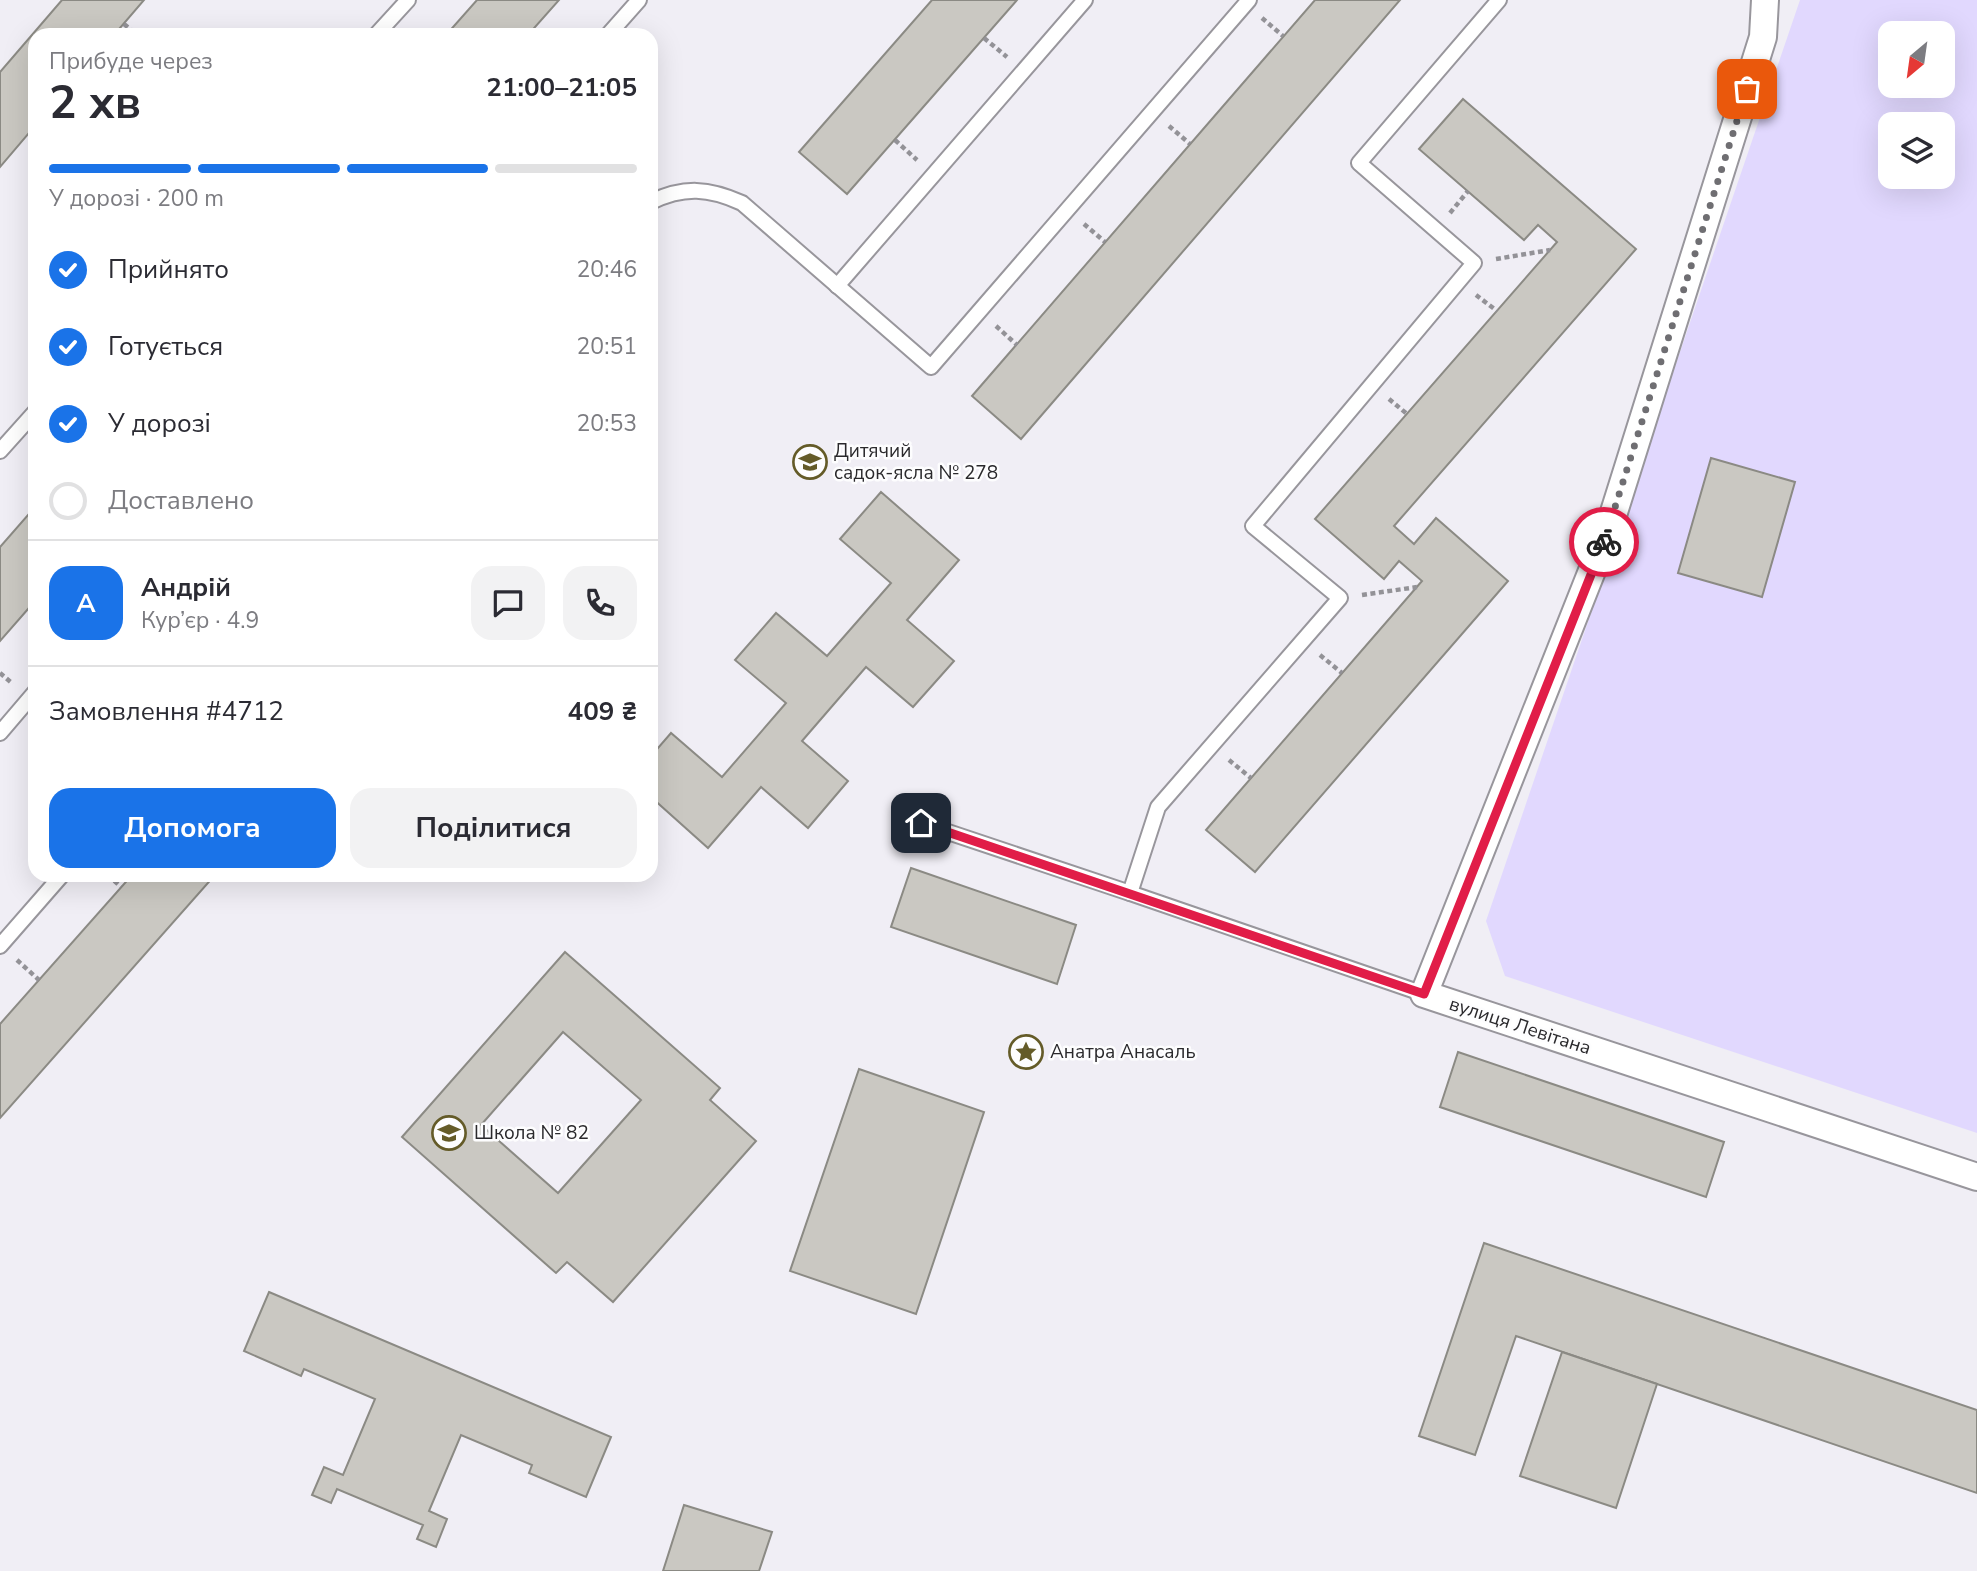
<!DOCTYPE html>
<html lang="uk">
<head>
<meta charset="utf-8">
<style>
  body { margin:0; font-family:"Nunito Sans",sans-serif; background:#f2f2f3; color:#2b2b33; height:100vh; display:flex; flex-direction:column; font-size:26px; white-space:nowrap }
  * { box-sizing:border-box; margin:0 }
  p { font-size:23px; color:#7c7c81 }
  .icon { flex:none; width:38px; height:38px; fill:none; stroke:currentColor; stroke-width:2; stroke-linecap:round; stroke-linejoin:round }
  .map { position:relative; flex:1; overflow:hidden }
  .sheet { position:absolute; left:28px; top:28px; width:630px; height:854px; display:flex; flex-direction:column; background:#fff; border-radius:21px; box-shadow:0 7px 28px #0002 }
  .sheet>* { flex:none }
  .needle { width:46px; rotate:209deg }
  .controls { position:absolute; left:1878px; top:21px; display:grid; gap:14px }
  .controls a { display:grid; place-items:center; width:77px; height:77px; border-radius:14px; background:#fff; box-shadow:0 7px 28px #0002; font-size:35px }
  .pin { position:absolute; display:grid; place-items:center; width:60px; height:60px; color:#fff; margin:-30px; border-radius:14px; box-shadow:0 4px 10px #0006 }
  .courier { position:absolute; display:grid; place-items:center; width:70px; height:70px; margin:-35px; border:5px solid #e11d48; border-radius:50%; background:#fff; color:#222; box-shadow:0 2px 9px #0007 }
  .summary em { font-style:normal; font-weight:700 }
  .summary div { display:flex; flex-direction:column-reverse }
  .summary { display:flex; align-items:center; justify-content:space-between; height:119px; padding:0 21px }
  h1 { font-size:46px; font-weight:700; line-height:52px }
  .bar { display:grid; grid-template-columns:repeat(4,1fr); gap:10px 7px; align-content:center; height:84px; padding:0 21px }
  .bar i { height:9px; border-radius:5px; background:#e1e1e2 }
  .bar .selected { background:#1a73e8 }
  .bar p { grid-column:span 4 }
  .line { display:flex; align-items:center; gap:18px; padding:0 21px; border-top:2px solid #e1e1e2 }
  .line div { flex:1 }
  .round { display:grid; place-items:center; flex:none; width:74px; height:74px; border-radius:21px; background:#f2f2f3 }
  ol { padding:0 21px; list-style:none }
  li { display:flex; align-items:center; gap:21px; height:77px }
  li p { margin-inline-start:auto }
  li .icon { padding:7px; border-radius:50%; background:#1a73e8; color:#fff; stroke-width:4 }
  li:last-child { color:#7c7c81 }
  li i { width:38px; height:38px; border:4px solid #e1e1e2; border-radius:50% }
  .button { display:flex; gap:14px; margin-top:auto; padding:14px 21px }
  .button a { flex:1; height:80px; border-radius:21px; background:#1a73e8; color:#fff; font-size:28px; font-weight:700; line-height:80px; text-align:center }
  .button a+a { background:#f2f2f3; color:#2b2b33 }
  .map>svg:first-child { display:block }
</style>
</head>
<body>
<div class="map">
<svg width="1977" height="1571" viewBox="0 0 1977 1571">
  <rect width="100%" height="100%" fill="#f0eef5"/>
  <path fill="#e1d8fe" fill-rule="evenodd" d="M1800 0H1977V1133L1505 976 1486 921ZM1890 33H1942V86H1890ZM1890 124H1942V177H1890Z"/>
  <g fill="#cac8c2" stroke="#8b8a84" stroke-width="2" fill-rule="evenodd">
    <polygon points="62,0 144,0 114,35 35,35 35,126 0,167 0,72"/>
    <polygon points="477,0 559,0 528,35 446,35"/>
    <polygon points="932,0 1017,0 847,194 799,152"/>
    <polygon points="1315,0 1400,0 1021,439 972,396"/>
    <polygon points="1463,99 1636,249 1394,526 1414,544 1436,518 1508,581 1255,872 1206,830 1422,581 1399,561 1384,579 1315,519 1557,242 1538,225 1524,240 1419,149"/>
    <polygon points="1711,458 1795,482 1762,597 1678,573"/>
    <polygon points="881,492 959,560 907,620 954,661 913,707 866,667 802,741 848,781 808,828 761,787 708,848 651,797 651,756 671,733 722,777 786,703 735,660 776,613 827,656 891,583 840,539"/>
    <polygon points="35,507 35,601 0,641 0,547"/>
    <polygon points="911,868 1076,925 1057,984 891,927"/>
    <polygon points="132,875 215,875 0,1118 0,1024"/>
    <path d="M565 952 720 1088 710 1100 756 1141 613 1302 567 1262 556 1273 402 1137ZM563 1032 641 1100 558 1193 481 1125Z"/>
    <polygon points="1458,1052 1724,1142 1706,1197 1440,1107"/>
    <polygon points="859,1069 984,1112 916,1314 790,1271"/>
    <polygon points="1484,1243 1977,1410 1977,1493 1516,1336 1475,1455 1419,1436"/>
    <polygon points="269,1292 611,1437 586,1497 529,1473 532,1465 461,1435 429,1511 447,1519 436,1547 417,1539 423,1525 337,1489 331,1503 312,1495 324,1467 343,1475 375,1399 304,1369 301,1376 244,1351"/>
    <polygon points="1562,1352 1657,1384 1616,1508 1520,1476"/>
    <polygon points="684,1505 772,1532 759,1571 663,1571"/>
  </g>
  <g fill="none" stroke-linecap="round" stroke-linejoin="round">
    <g stroke="#98969c" stroke-width="18">
      <g id="lane">
        <polyline points="376,35 408,0"/>
        <polyline points="608,35 639,0"/>
        <path d="M651 202C684 186 709 188 742 203L931 367 1249 0"/>
        <polyline points="837,286 1085,0"/>
        <polyline points="0,451 35,412"/>
        <polyline points="0,733 35,692"/>
        <polyline points="921,823 1130,893"/>
        <polyline points="0,946 62,875"/>
        <polyline points="1424,994 1130,893 1158,807 1340,598 1253,526 1474,263 1359,163 1499,0"/>
      </g>
    </g>
    <g stroke="#98969c" stroke-width="30">
      <polyline id="street" points="1765,0 1763,37 1609,528 1424,994 1977,1177"/>
    </g>
    <g stroke="#939297" stroke-width="4.5" stroke-dasharray="5 3.5" stroke-linecap="butt">
      <polyline points="1262,18 1283,36"/>
      <polyline points="124,24 137,35"/>
      <polyline points="984,38 1007,57"/>
      <polyline points="1169,126 1190,144"/>
      <polyline points="895,140 917,160"/>
      <polyline points="1450,213 1468,191"/>
      <polyline points="1084,224 1105,242"/>
      <polyline points="1496,259 1550,250"/>
      <polyline points="1476,295 1497,311"/>
      <polyline points="996,326 1017,345"/>
      <polyline points="1389,399 1407,414"/>
      <polyline points="1362,595 1417,587"/>
      <polyline points="1320,655 1342,673"/>
      <polyline points="0,673 13,684"/>
      <polyline points="1229,760 1251,778"/>
      <polyline points="108,875 121,887"/>
      <polyline points="17,960 39,980"/>
    </g>
    <use href="#lane" stroke="#fff" stroke-width="14"/>
    <use href="#street" stroke="#fff" stroke-width="26"/>
  </g>
  <g fill="none" stroke-linecap="round" stroke-linejoin="round">
    <polyline stroke="#6f6e72" stroke-width="7" stroke-dasharray="0 12.6" points="1604,542 1747,89"/>
    <polyline stroke="#e11d48" stroke-width="9" points="921,823 1424,994 1604,542"/>
  </g>
  <defs>
    <g id="school-ring" transform="scale(1.75)"><circle r="9.5" fill="#fdfdfe" stroke="#645b28" stroke-width="1.5"/><path d="M0-5L7-2L0 1L-7-2ZM-4 1L0 2.5L4 1V4Q0 6-4 4Z" fill="#645b28"/></g>
    <g id="sight-ring" transform="scale(1.75)"><circle r="9.5" fill="#fdfdfe" stroke="#645b28" stroke-width="1.5"/><path d="M0-6L1.8-2.2L6-1.7L2.9 1.2L3.7 5.4L0 3.3L-3.7 5.4L-2.9 1.2L-6-1.7L-1.8-2.2Z" fill="#645b28"/></g>
  </defs>
  <g fill-rule="evenodd">
    <use href="#school-ring" x="810" y="462"/>
    <use href="#sight-ring" x="1026" y="1052"/>
    <use href="#school-ring" x="449" y="1133"/>
  </g>
  <g text-anchor="middle" dominant-baseline="central" stroke-width="5" stroke-linejoin="round" paint-order="stroke">
    <g font-size="19" fill="#2a292c" stroke="#fdfdfe" text-anchor="start">
      <text x="834" y="451">Дитячий<tspan x="834" dy="22">садок-ясла № 278</tspan></text>
      <text x="1050" y="1052">Анатра Анасаль</text>
      <text x="474" y="1133">Школа № 82</text>
    </g>
    <g font-size="19" fill="#2a292c" stroke="#fdfdfe">
      <text transform="translate(1520 1026) rotate(18)">вулиця Левітана</text>
    </g>
  </g>
</svg>
<div class="controls">
<a><svg class="needle" viewBox="-14 -14 28 28"><path d="M0-13l5 13h-10z" fill="#e53935"/><path d="M0 13l5-13h-10z" fill="#7c7c81"/></svg></a>
<a><svg class="icon" aria-label="layers" viewBox="0 0 24 24"><path d="M12 4l9 5-9 5-9-5zM3 14l9 5 9-5"/></svg></a>
</div>
<div class="pin" style="left:1747px;top:89px;background:#ea580c"><svg class="icon" aria-label="bag" viewBox="0 0 24 24"><path d="M5 8h14l-1 12H6zM9 8a3 3 0 0 1 6 0"/></svg></div>
<div class="pin" style="left:921px;top:823px;background:#1f2937"><svg class="icon" aria-label="home" viewBox="0 0 24 24"><path d="M3 11l9-7 9 7M6 9v11h12V9"/></svg></div>
<div class="courier" style="left:1604px;top:542px"><svg class="icon" aria-label="bike" viewBox="0 0 24 24"><circle cx="6" cy="16" r="4"/><circle cx="18" cy="16" r="4"/><path d="M6 16l4-8h5l3 8M10 8l3 8H6M13 5h3"/></svg></div>
<section class="sheet">
<div class="summary"><div><h1>2 хв</h1><p>Прибуде через</p></div><em>21:00–21:05</em></div>
<div class="bar"><i class="selected"></i><i class="selected"></i><i class="selected"></i><i></i><p>У дорозі · 200 m</p></div>
<ol>
<li><svg class="icon" aria-label="check" viewBox="0 0 24 24"><path d="M5 12l5 5 9-10"/></svg>Прийнято<p>20:46</p></li>
<li><svg class="icon" aria-label="check" viewBox="0 0 24 24"><path d="M5 12l5 5 9-10"/></svg>Готується<p>20:51</p></li>
<li><svg class="icon" aria-label="check" viewBox="0 0 24 24"><path d="M5 12l5 5 9-10"/></svg>У дорозі<p>20:53</p></li>
<li><i></i>Доставлено</li>
</ol>
<div class="line" style="height:126px"><b class="round" style="background:#1a73e8;color:#fff">А</b><div><b>Андрій</b><p>Кур’єр · 4.9</p></div><a class="round"><svg class="icon" aria-label="chat" viewBox="0 0 24 24"><path d="M4 5h16v11H9l-5 4z"/></svg></a><a class="round"><svg class="icon" aria-label="phone" viewBox="0 0 24 24"><path d="M5 4h4l2 5-3 2q2 4 5 5l2-3 5 2v4C11 20 4 13 5 4z"/></svg></a></div>
<div class="line" style="height:91px"><div>Замовлення #4712</div><b>409 ₴</b></div>
<div class="button"><a>Допомога</a><a>Поділитися</a></div>
</section>
</div>
</body>
</html>
